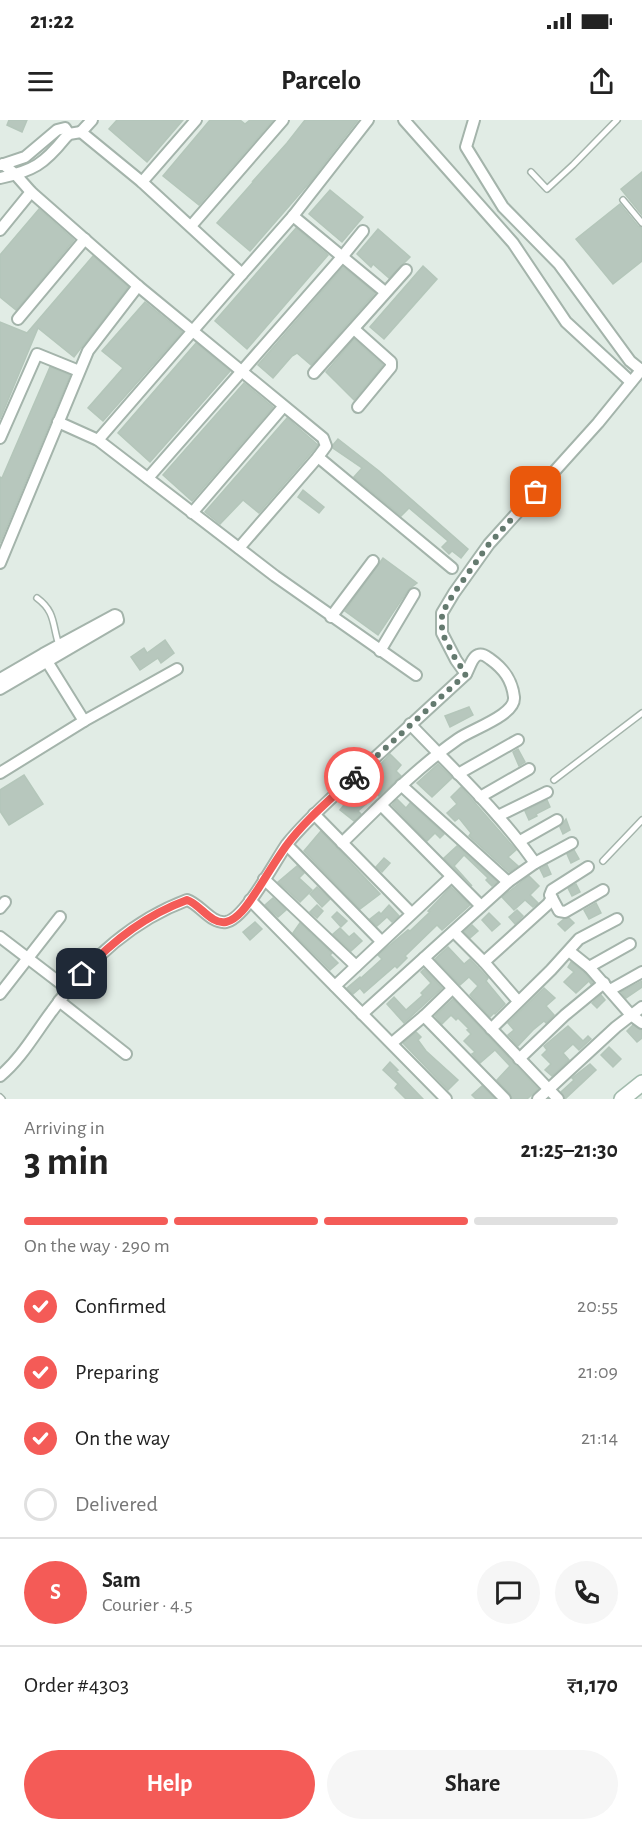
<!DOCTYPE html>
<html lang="en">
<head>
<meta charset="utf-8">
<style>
  body { margin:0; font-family:"Alegreya Sans",sans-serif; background:#f6f6f6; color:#222; height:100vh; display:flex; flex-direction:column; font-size:22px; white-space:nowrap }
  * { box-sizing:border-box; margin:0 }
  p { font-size:20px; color:#767676 }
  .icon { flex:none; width:33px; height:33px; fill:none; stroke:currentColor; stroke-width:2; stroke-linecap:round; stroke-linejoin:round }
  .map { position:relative; height:979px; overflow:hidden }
  .drawer { display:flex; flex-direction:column; background:#fff; flex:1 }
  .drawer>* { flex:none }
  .pin { position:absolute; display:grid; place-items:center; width:51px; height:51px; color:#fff; margin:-26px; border-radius:12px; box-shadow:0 3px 9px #0006 }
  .courier { position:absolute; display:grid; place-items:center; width:60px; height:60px; margin:-30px; border:4px solid #f45b57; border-radius:50%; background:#fff; color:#222; box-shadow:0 2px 8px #0007 }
  .head em { font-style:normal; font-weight:600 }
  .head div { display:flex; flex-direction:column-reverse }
  .head { display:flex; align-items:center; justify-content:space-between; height:102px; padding:0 24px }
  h1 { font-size:39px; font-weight:600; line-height:45px }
  .bar { display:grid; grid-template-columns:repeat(4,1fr); gap:9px 6px; align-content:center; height:72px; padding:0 24px }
  .bar i { height:8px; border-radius:4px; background:#e0e0e0 }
  .bar .on { background:#f45b57 }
  .bar p { grid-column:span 4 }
  .line { display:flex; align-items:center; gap:15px; padding:0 24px; border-top:2px solid #e0e0e0 }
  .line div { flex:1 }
  .round { display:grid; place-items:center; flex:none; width:63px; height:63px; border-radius:32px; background:#f6f6f6 }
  ol { padding:0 24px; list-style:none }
  li { display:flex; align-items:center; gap:18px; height:66px }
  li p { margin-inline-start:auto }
  li .icon { padding:6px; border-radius:50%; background:#f45b57; color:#fff; stroke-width:4 }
  li:last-child { color:#767676 }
  li i { width:33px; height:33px; border:3px solid #e0e0e0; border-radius:50% }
  .action { display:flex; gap:12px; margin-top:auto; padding:12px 24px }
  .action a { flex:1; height:69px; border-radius:36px; background:#f45b57; color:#fff; font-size:24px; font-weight:600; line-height:69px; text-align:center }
  .action a+a { background:#f6f6f6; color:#222 }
  .status { display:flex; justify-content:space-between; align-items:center; height:42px; padding:0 30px; background:#fff; direction:ltr }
  .status svg { height:16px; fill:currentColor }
  header { display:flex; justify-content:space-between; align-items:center; height:78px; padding:0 24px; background:#fff; font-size:27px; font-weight:600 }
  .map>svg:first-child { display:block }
</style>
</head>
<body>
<div class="status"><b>21:22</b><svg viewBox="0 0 49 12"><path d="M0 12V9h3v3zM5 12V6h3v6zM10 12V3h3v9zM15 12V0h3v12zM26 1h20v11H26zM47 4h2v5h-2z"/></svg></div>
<header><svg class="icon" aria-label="menu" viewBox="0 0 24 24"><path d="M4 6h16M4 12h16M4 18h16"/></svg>Parcelo<svg class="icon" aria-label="share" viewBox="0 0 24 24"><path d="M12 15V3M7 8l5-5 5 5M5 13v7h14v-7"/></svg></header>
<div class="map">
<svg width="642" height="979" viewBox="0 0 642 979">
  <rect width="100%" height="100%" fill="#e1ece5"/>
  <g fill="#b7c7bd" stroke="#b4c6ba" stroke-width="1.5">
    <polygon points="9,0 27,0 22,12 7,5"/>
    <polygon points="117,0 183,0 147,42 109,9"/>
    <polygon points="210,0 240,0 245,4 250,0 273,0 199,85 163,56"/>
    <polygon points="305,0 358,0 310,62 250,131 217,103 254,61 253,61 287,23"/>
    <polygon points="642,52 642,95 621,69"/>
    <polygon points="330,70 363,97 342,122 309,94"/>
    <polygon points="620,84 638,106 642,108 642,141 613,164 576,119"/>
    <polygon points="39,89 74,120 16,190 0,177 0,135"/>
    <polygon points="296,108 328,135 247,229 215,201"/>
    <polygon points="378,109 410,137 389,158 373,144 371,147 357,134"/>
    <polygon points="93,136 128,167 74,237 38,208 0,299 0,202 27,213"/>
    <polygon points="423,146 437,159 384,219 370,207"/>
    <polygon points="343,147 375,173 311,245 297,233 292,236 273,258 258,245"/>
    <polygon points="145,182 182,212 103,301 88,288 123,248 102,231"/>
    <polygon points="354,219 383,245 354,280 326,252"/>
    <polygon points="196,223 230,251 150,342 118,313"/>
    <polygon points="50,247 70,255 0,423 0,357 2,358"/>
    <polygon points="244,263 273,287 192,381 163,355"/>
    <polygon points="287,298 318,325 259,393 243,380 220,404 205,392"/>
    <polygon points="338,319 379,351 468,429 461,438 452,431 449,434 442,427 448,421 409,388 401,396 354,357 362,348 333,328 333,325"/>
    <polygon points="303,370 324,387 319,393 298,377"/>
    <polygon points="383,438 417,463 408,470 378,515 345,491"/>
    <polygon points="165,520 174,533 161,543 158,538 140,550 131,537 144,528 147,533"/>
    <polygon points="469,587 473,595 450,607 445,596"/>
    <polygon points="518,629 525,642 519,646 513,632"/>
    <polygon points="390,634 401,645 396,651 401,656 379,676 375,672 364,682 366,684 358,691 361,694 354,701 340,690 348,680 347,679 353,672 357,676 382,653 377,648"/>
    <polygon points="438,644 452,658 432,677 417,663"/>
    <polygon points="24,655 43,684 9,705 0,691 0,670"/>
    <polygon points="461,667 516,730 508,737 518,746 509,752 469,716 471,713 459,698 455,701 447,693 457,684 451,677"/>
    <polygon points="397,679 406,688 410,683 444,714 440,718 435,713 427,721 392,685"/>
    <polygon points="547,680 550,687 536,694 537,696 529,700 525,691"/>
    <polygon points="566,699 570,710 563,714 560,707"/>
    <polygon points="321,711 380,774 360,789 304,731"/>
    <polygon points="457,726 497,762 492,766 486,760 488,758 464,735 454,746 472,766 444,738"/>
    <polygon points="574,730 579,739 571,743 567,734"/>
    <polygon points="384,738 390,743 382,752 376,747"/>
    <polygon points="547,745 551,754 544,757 540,749"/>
    <polygon points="297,746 304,753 299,758 312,770 300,782 278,762"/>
    <polygon points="529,756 539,766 530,775 538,783 533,787 525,780 514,790 502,777"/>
    <polygon points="576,764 580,772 572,776 568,768"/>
    <polygon points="317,767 330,779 322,787 310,774"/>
    <polygon points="451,767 470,785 442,810 437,805 405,836 407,838 397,848 395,846 364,873 360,868 353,874 347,868 360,857 361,858 382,839 378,835 408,810 410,811 430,792 428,791"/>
    <polygon points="273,778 286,790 278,797 265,785"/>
    <polygon points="596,783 601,793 589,799 584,790"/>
    <polygon points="317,785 323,791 317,798 310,792"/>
    <polygon points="389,785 399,796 392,802 387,797 377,806 370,799 379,792 381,794"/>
    <polygon points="517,790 523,796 515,804 509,797"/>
    <polygon points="337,792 347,801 341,807 332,797"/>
    <polygon points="489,793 500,804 492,811 482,800"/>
    <polygon points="569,798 574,803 565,811 558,804 564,799"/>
    <polygon points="255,802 262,809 250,820 243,812"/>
    <polygon points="300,803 332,833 330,835 338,843 330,850 293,813"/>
    <polygon points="472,805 478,811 470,818 464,812"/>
    <polygon points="340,808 349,817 354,813 362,821 351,831 333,814"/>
    <polygon points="448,827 464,844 470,839 488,858 486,861 505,884 495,894 494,893 490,897 470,875 478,866 469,857 460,865 435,839"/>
    <polygon points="571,842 584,852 593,863 591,864 589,861 576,873 564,862 574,852 568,847"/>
    <polygon points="424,849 442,868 404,903 387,884 394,877 406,890 423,875 421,873 431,863 421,852"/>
    <polygon points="642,861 642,867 626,878 621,872"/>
    <polygon points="544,868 555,878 546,886 554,895 546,903 544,901 533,910 518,926 508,915 514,910 508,903"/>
    <polygon points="601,875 605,880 597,888 592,883"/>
    <polygon points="453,879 538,969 527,979 512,979 510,974 497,960 510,946 495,930 480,943 472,934 475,932 464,921 471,914 467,910 469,909 458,898 456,900 451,895 442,904 435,896"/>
    <polygon points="633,905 642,911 642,918 637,922 627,911"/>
    <polygon points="568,906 583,921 588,916 591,919 579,930 573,924 563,933 569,940 552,956 545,950 551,944 542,935 547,930 544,926"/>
    <polygon points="416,912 421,917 418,920 426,931 458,960 448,970 403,923"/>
    <polygon points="609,927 621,939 613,947 601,935"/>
    <polygon points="390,942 398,950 396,951 423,979 406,979 395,968 398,964 383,950"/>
    <polygon points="590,944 596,950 565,979 561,972 574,960 572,958"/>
    <polygon points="482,966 495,979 476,979 472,975"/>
  </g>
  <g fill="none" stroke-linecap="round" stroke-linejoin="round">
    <g stroke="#a4b4ab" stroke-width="8">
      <g id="lane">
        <polyline points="531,52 547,69 573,45 617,0"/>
        <polyline points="623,80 642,103"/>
        <path d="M37 478C56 492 52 505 59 525"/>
        <polyline points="554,660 642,593"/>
        <polyline points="603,741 642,700"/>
        <polyline points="0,977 2,979"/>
      </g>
    </g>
    <g stroke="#a4b4ab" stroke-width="14">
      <g id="street">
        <polyline points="404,0 513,123 566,202 631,262"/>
        <polyline points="474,0 466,27 503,87 559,144 630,241 641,250"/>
        <polyline points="81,12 92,0"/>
        <polyline points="3,44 16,55 31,72 138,166 323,318 326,326 318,337 239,428"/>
        <polyline points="1,45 25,37 57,10 65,8 69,14"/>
        <path d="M0 58C33 51 44 44 65 18L69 14 81 12 142 62 242 154 98 320"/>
        <polyline points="142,62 196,0"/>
        <polyline points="293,96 385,172"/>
        <polyline points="191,106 283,0"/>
        <polyline points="0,110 31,72"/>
        <polyline points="242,154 293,96 368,0"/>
        <polyline points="18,199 85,119"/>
        <polyline points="354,209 391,242 391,247 358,287"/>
        <polyline points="314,253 406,150"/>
        <polyline points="58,302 98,320 275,456 416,555"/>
        <polyline points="0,318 37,234 79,251"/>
        <polyline points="318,337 452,448"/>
        <polyline points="148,358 342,137 363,111"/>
        <polyline points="192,393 283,287"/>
        <polyline points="0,443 88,231 138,166"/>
        <polyline points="331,497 373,441"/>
        <polyline points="380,531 414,474"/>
        <polyline points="43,535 84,601"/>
        <polyline points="466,554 456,540 442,513 442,493 454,473 489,424 598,303 642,249"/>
        <polyline points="0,559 43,534 115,495 117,496 118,500 0,569"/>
        <path d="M410 604C453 649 499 692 535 743"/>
        <polyline points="0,653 84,601 177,549"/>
        <polyline points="458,654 518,620"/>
        <polyline points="401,665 508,762"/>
        <polyline points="480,677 529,649"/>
        <polyline points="381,685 481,786"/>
        <polyline points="314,694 411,793"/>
        <polyline points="498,696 547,672"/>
        <polyline points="520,721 557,700"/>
        <polyline points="287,725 381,821"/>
        <polyline points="264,759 356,846"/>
        <polyline points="552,778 559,791 565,792 603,770"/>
        <polyline points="250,780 446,979"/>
        <polyline points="0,788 5,782"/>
        <polyline points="454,812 484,842 518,881"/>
        <polyline points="0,817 68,869"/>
        <polyline points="569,831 589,847 631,895 642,903"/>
        <polyline points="424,838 558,979"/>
        <polyline points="484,842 548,784 552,778 550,775 552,770 588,747"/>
        <polyline points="589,847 630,824"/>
        <polyline points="335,866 451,757"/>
        <polyline points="610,870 642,852"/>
        <polyline points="0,874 60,797"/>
        <polyline points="59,881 126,934"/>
        <polyline points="362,894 508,762 535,743 572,723"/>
        <polyline points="424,896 505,979"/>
        <polyline points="491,909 551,850 579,819 617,799"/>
        <polyline points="392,923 424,896 452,869"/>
        <polyline points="519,939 565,895 604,863"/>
        <path d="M0 956C21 939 36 912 52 891 86 843 131 801 187 780 200 784 211 804 226 802 245 799 275 741 287 724 307 699 332 678 355 656 392 622 429 588 466 554 469 549 472 537 478 535 483 533 487 537 490 539 504 549 512 560 514 577 516 595 472 609 458 619 415 649 379 687 342 723"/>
        <polyline points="538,979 616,907 642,887"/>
      </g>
    </g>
    <g stroke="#a2bbad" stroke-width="18">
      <polyline id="secondary" points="622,979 642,963"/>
    </g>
    <use href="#lane" stroke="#fff" stroke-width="5"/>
    <use href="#street" stroke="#fff" stroke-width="10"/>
    <use href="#secondary" stroke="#fff" stroke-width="15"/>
  </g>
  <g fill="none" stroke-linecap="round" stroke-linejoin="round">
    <polyline stroke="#647a6f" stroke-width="6" stroke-dasharray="0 10.8" points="354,657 466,554 456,540 442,513 442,493 454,473 489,424 536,372"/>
    <path stroke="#f45b57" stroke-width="8" d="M82 854C111 822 146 795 187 780 200 784 211 805 226 802 240 799 251 779 258 769 267 755 276 740 286 726 305 700 331 679 354 657"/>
  </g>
</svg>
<div class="pin" style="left:536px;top:372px;background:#ea580c"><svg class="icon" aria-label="bag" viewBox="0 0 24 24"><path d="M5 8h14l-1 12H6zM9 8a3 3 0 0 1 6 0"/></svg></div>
<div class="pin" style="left:82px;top:854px;background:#1f2937"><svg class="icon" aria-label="home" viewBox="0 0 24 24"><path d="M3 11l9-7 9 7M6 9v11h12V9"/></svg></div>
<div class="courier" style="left:354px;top:657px"><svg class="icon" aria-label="bike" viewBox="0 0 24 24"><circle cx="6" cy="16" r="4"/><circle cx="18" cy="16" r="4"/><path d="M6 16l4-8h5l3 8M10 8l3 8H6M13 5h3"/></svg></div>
</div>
<section class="drawer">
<div class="head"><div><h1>3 min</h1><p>Arriving in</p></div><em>21:25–21:30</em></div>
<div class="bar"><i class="on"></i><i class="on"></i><i class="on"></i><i></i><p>On the way · 290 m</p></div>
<ol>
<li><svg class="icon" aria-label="check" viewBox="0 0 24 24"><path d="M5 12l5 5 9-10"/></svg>Confirmed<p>20:55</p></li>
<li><svg class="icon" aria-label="check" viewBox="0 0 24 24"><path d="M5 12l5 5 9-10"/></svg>Preparing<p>21:09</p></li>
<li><svg class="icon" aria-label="check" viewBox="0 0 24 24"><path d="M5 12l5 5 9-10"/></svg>On the way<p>21:14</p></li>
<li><i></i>Delivered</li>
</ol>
<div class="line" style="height:108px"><b class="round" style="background:#f45b57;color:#fff">S</b><div><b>Sam</b><p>Courier · 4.5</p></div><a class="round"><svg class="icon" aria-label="chat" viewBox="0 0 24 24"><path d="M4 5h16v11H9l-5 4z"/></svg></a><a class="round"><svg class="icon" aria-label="phone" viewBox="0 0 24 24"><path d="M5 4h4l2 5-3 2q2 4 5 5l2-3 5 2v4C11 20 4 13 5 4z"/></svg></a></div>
<div class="line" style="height:78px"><div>Order #4303</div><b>₹1,170</b></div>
<div class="action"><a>Help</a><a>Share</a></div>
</section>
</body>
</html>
